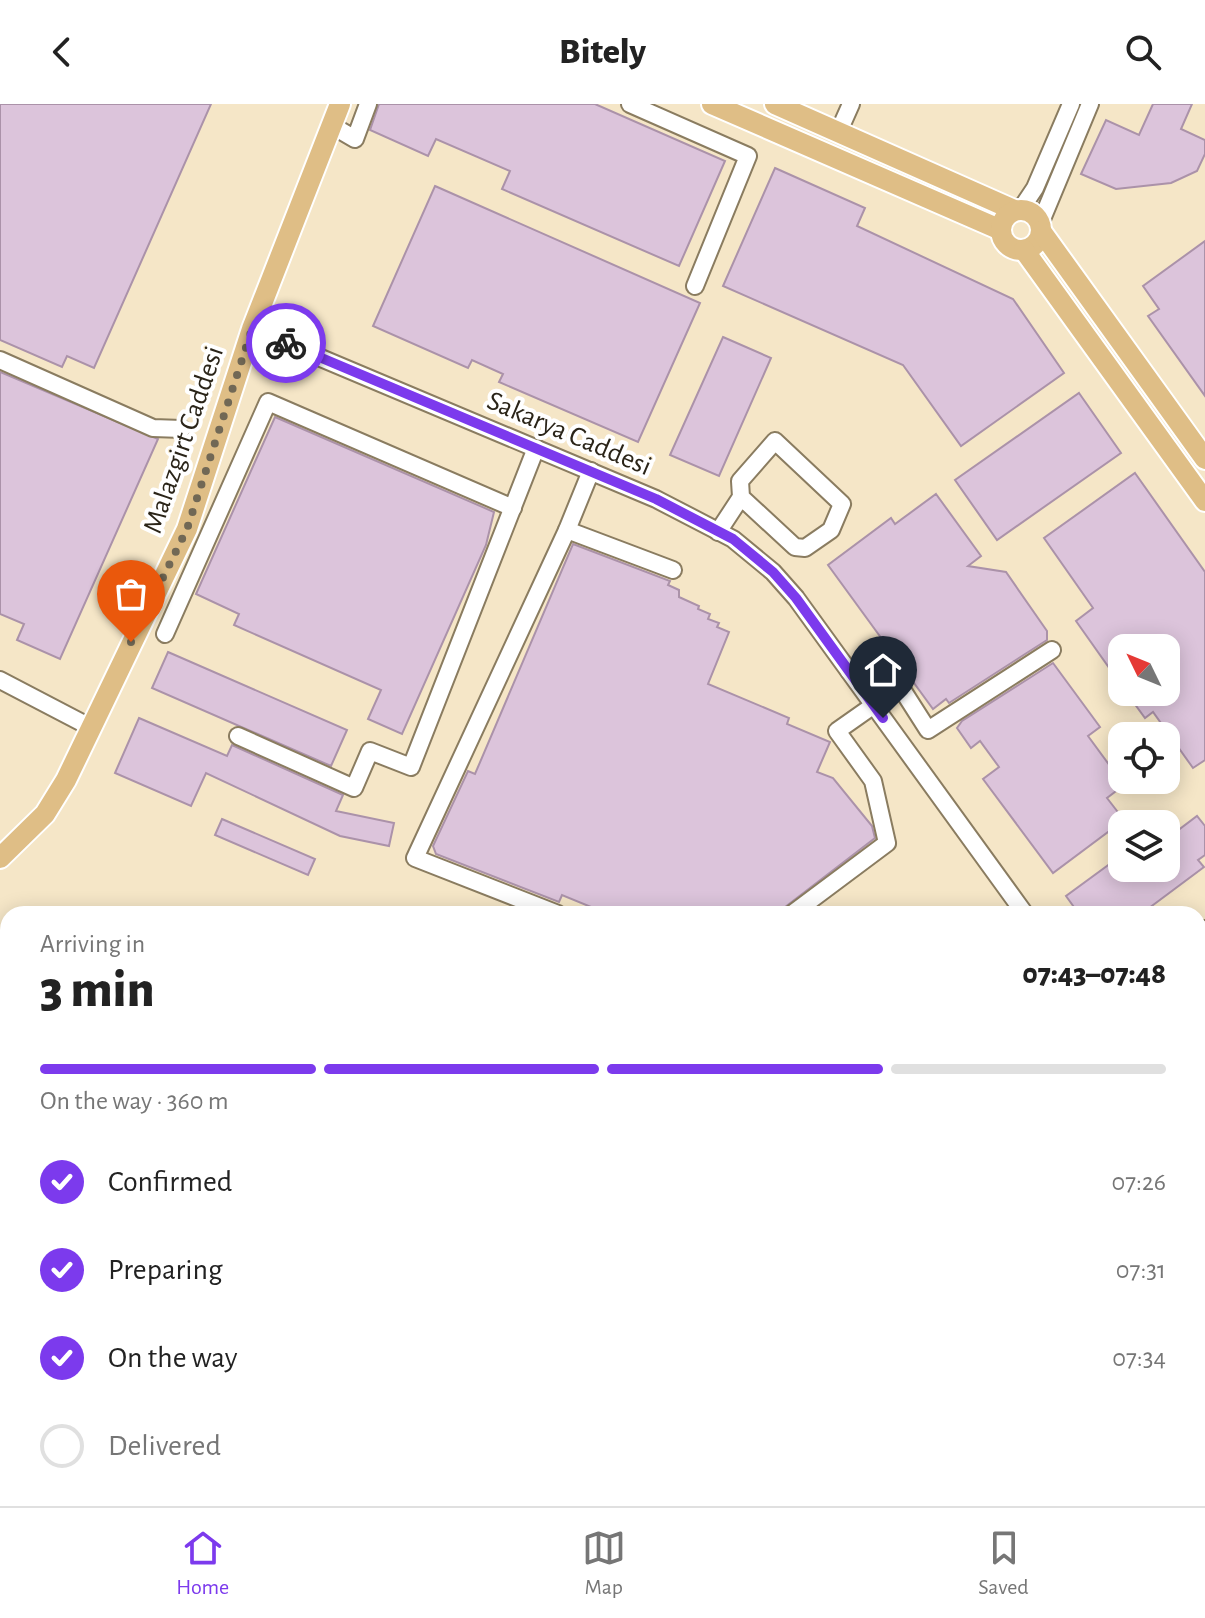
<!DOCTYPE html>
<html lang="en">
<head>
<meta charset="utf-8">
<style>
  body { margin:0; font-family:"Alegreya Sans",sans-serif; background:#f2f2f2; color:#222; height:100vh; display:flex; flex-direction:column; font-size:30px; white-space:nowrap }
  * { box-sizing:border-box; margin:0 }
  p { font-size:26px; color:#767676 }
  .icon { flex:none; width:44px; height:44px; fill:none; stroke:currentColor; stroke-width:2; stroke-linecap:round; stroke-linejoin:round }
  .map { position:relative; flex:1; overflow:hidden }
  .drawer { position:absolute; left:0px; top:802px; width:1206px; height:600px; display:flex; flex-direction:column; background:#fff; border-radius:24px 24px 0 0; box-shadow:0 4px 20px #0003 }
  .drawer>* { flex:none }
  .needle { width:52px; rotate:313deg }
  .fabs { position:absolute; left:1108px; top:530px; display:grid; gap:16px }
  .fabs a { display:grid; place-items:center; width:72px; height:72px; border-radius:16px; background:#fff; box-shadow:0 4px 20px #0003; font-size:40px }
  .pin { position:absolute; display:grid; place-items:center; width:68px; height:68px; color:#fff; margin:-82px -34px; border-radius:50% 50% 50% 0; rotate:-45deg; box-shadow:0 0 8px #0007 }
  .pin .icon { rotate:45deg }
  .courier { position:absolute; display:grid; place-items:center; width:80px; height:80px; margin:-40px; border:6px solid #7c3aed; border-radius:50%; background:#fff; color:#222; box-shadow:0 2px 10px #0007 }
  .overview em { font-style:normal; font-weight:800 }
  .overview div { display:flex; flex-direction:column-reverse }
  .overview { display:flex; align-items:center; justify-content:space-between; height:136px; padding:0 40px }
  h1 { font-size:52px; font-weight:800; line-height:60px }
  .bar { display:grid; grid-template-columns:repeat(4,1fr); gap:12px 8px; align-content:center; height:96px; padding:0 40px }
  .bar i { height:10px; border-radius:6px; background:#e0e0e0 }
  .bar .selected { background:#7c3aed }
  .bar p { grid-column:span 4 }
  ol { padding:0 40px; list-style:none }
  li { display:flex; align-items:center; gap:24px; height:88px }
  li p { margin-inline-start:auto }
  li .icon { padding:8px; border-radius:50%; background:#7c3aed; color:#fff; stroke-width:4 }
  li:last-child { color:#767676 }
  li i { width:44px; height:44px; border:4px solid #e0e0e0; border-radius:50% }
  header { display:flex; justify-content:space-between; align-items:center; height:104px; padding:0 40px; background:#fff; font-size:36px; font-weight:800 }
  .tabs { display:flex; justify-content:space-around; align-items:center; height:112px; border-top:2px solid #e0e0e0; background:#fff; font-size:22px; color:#767676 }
  .tabs a { display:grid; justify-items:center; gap:4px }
  .tabs .selected { color:#7c3aed }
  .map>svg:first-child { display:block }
</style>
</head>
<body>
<header><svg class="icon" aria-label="back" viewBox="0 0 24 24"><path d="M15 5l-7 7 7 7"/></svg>Bitely<svg class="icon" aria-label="search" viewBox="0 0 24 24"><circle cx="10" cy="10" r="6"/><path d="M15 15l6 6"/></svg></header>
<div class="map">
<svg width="1205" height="1402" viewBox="0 0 1205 1402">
  <rect width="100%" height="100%" fill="#f5e6c7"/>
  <g fill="#d2d5c2">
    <polygon points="0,864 8,868 8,1168 0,1162"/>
    <polygon points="329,1394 445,1394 456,1402 341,1402"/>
  </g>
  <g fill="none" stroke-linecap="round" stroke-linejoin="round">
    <g stroke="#8da0a9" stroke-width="4">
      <polyline points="0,839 8,845"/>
      <polyline points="850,1394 855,1402"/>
    </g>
  </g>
  <g fill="#dcc4db" stroke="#ab92a9" stroke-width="2">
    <polygon points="0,0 211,0 94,264 67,252 62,263 0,236"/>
    <polygon points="379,0 595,0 725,57 679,162 502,85 510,67 436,35 428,52 370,26"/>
    <polygon points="1153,0 1192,0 1181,25 1205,36 1205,50 1197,67 1171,79 1116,85 1081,70 1106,16 1139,31"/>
    <polygon points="775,64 865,104 857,122 1013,195 1064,269 961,342 903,261 723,182"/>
    <polygon points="435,82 700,199 638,338 499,278 503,270 472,256 468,264 373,222"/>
    <polygon points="1205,137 1205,292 1148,212 1159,205 1143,182"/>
    <polygon points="723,233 771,254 719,372 670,351"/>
    <polygon points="0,268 158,335 60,555 17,536 24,520 0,510"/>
    <polygon points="1079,289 1121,349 997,436 955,376"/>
    <polygon points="275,313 494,408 486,441 402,630 368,615 381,586 234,521 239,510 196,490"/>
    <polygon points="1135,369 1205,468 1205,656 1193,664 1153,608 1145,614 1126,588 1166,588 1166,544 1122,544 1122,582 1076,517 1093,504 1044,434"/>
    <polygon points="936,390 981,452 968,462 1006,468 1047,527 1047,536 949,599 946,595 933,605 828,461 891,414 895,420"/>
    <polygon points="573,440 670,477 668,481 679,486 679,493 699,502 698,505 710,510 708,515 719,519 717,523 729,528 708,580 789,614 787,620 830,638 817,668 833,674 872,722 875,734 776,810 608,810 562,791 559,798 436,750 433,742 468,667 475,670"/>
    <polygon points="168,548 347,626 331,662 152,584"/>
    <polygon points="1053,559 1100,623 1088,632 1124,681 1107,694 1124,716 1053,769 983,675 999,663 980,637 971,644 957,624 962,617"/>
    <polygon points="139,614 227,652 232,641 343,691 336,707 394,719 389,742 340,732 206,669 191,702 115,669"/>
    <polygon points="1166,712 1177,727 1197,712 1205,722 1205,751 1198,756 1204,763 1141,810 1079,810 1066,792 1122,751 1122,764 1166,764"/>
    <polygon points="222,715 315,755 308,771 215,731"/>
  </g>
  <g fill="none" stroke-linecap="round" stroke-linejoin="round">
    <g stroke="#8a7c60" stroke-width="20">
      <g id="minor">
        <polyline points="630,0 748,52 695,182"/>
        <polyline points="331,21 355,35 368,0"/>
        <polyline points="839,27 851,0"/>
        <polyline points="1021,105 1035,84 1071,0"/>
        <polyline points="1040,120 1090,0"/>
        <polyline points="252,225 656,395 733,435 773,468 796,494 1025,810"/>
        <polyline points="0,256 153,324 182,325"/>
        <polyline points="567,426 673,466"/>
        <polyline points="718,428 741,393 740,377 775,337 842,400 831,426 805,444 795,443 741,393"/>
        <polyline points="165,530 268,298 513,404"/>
        <polyline points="849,567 889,565 928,626 1052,546"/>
        <polyline points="0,576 90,623"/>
        <polyline points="238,632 354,684 370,647 411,663 536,344"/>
        <polyline points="558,810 415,754 567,426 591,367"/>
        <polyline points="792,810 887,739 873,677 837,627 874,601"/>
        <polyline points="1198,830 1205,825"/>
        <polyline points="1198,959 1205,960"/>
        <polyline points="1198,1063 1205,1059"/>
        <polyline points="1198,1132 1205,1141"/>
        <polyline points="0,1297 8,1303"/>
        <polyline points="1198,1386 1205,1377"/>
        <polyline points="142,1394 154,1402"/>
        <polyline points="933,1394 939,1402"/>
        <polyline points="687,1402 693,1394"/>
        <polyline points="1060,1402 1066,1394"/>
        <polyline points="1185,1402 1191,1394"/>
      </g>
    </g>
    <g stroke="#fff" stroke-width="24">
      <g id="major">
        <polyline points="712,0 1001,126"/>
        <polyline points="775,0 1014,106"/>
        <circle cx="1021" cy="126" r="20"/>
        <polyline points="1041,127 1205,355"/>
        <polyline points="1024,146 1205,397"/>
        <polyline points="0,754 45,710 66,676 187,425 252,225 340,0"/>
      </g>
    </g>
    <g stroke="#fff" stroke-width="28">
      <g id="highway">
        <polyline points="0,1178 8,1183"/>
        <polyline points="0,1209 8,1215"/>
        <polyline points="0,1240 8,1245"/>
        <polyline points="259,1394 271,1402"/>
        <polyline points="309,1394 321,1402"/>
      </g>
    </g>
    <use href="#minor" stroke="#fff" stroke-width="16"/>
    <use href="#major" stroke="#dfbe86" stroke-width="20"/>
    <use href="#highway" stroke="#ca9335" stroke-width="24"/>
  </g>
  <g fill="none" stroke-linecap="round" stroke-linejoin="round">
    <polyline stroke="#716855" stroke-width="8" stroke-dasharray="0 14.4" points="131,538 187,425 252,225 286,239"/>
    <polyline stroke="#7c3aed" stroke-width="10" points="286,239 656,395 733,435 773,468 796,494 883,614"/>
  </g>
  <g text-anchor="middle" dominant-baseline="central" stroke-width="8" stroke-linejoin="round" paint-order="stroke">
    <g font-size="28" fill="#2a2418" stroke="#fff">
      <text transform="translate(569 330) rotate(23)">Sakarya Caddesi</text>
      <text transform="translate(184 336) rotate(-71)">Malazgirt Caddesi</text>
    </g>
  </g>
</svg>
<div class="fabs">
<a><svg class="needle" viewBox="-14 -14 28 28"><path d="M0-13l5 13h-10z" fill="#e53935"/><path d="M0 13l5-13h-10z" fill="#767676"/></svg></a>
<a><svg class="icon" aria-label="locate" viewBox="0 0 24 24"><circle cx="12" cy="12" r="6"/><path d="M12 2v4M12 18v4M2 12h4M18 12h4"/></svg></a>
<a><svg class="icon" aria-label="layers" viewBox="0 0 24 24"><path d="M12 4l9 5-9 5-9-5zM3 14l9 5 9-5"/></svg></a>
</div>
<div class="pin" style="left:131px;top:538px;background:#ea580c"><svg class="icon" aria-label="bag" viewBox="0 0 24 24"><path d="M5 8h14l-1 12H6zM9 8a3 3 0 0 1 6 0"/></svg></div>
<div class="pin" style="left:883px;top:614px;background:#1f2937"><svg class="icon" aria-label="home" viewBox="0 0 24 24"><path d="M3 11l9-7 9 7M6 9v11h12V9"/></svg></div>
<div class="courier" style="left:286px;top:239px"><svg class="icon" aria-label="bike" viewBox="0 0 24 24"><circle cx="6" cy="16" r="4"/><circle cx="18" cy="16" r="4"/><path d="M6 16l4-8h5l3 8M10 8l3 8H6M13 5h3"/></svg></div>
<section class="drawer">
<div class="overview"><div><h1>3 min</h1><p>Arriving in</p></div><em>07:43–07:48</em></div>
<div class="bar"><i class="selected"></i><i class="selected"></i><i class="selected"></i><i></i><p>On the way · 360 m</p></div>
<ol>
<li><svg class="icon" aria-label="check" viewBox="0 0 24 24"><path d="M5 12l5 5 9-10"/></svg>Confirmed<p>07:26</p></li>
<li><svg class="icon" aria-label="check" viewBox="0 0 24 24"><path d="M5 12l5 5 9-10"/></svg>Preparing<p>07:31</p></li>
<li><svg class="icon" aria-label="check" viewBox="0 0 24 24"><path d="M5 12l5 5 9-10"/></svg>On the way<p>07:34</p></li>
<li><i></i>Delivered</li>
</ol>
</section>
</div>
<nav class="tabs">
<a class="selected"><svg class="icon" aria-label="home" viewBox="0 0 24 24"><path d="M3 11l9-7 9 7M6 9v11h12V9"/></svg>Home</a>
<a><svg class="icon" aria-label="map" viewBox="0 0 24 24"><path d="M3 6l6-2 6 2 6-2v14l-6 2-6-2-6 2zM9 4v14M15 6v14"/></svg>Map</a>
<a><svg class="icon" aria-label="saved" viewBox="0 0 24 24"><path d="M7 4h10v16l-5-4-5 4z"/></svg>Saved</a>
</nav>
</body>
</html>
